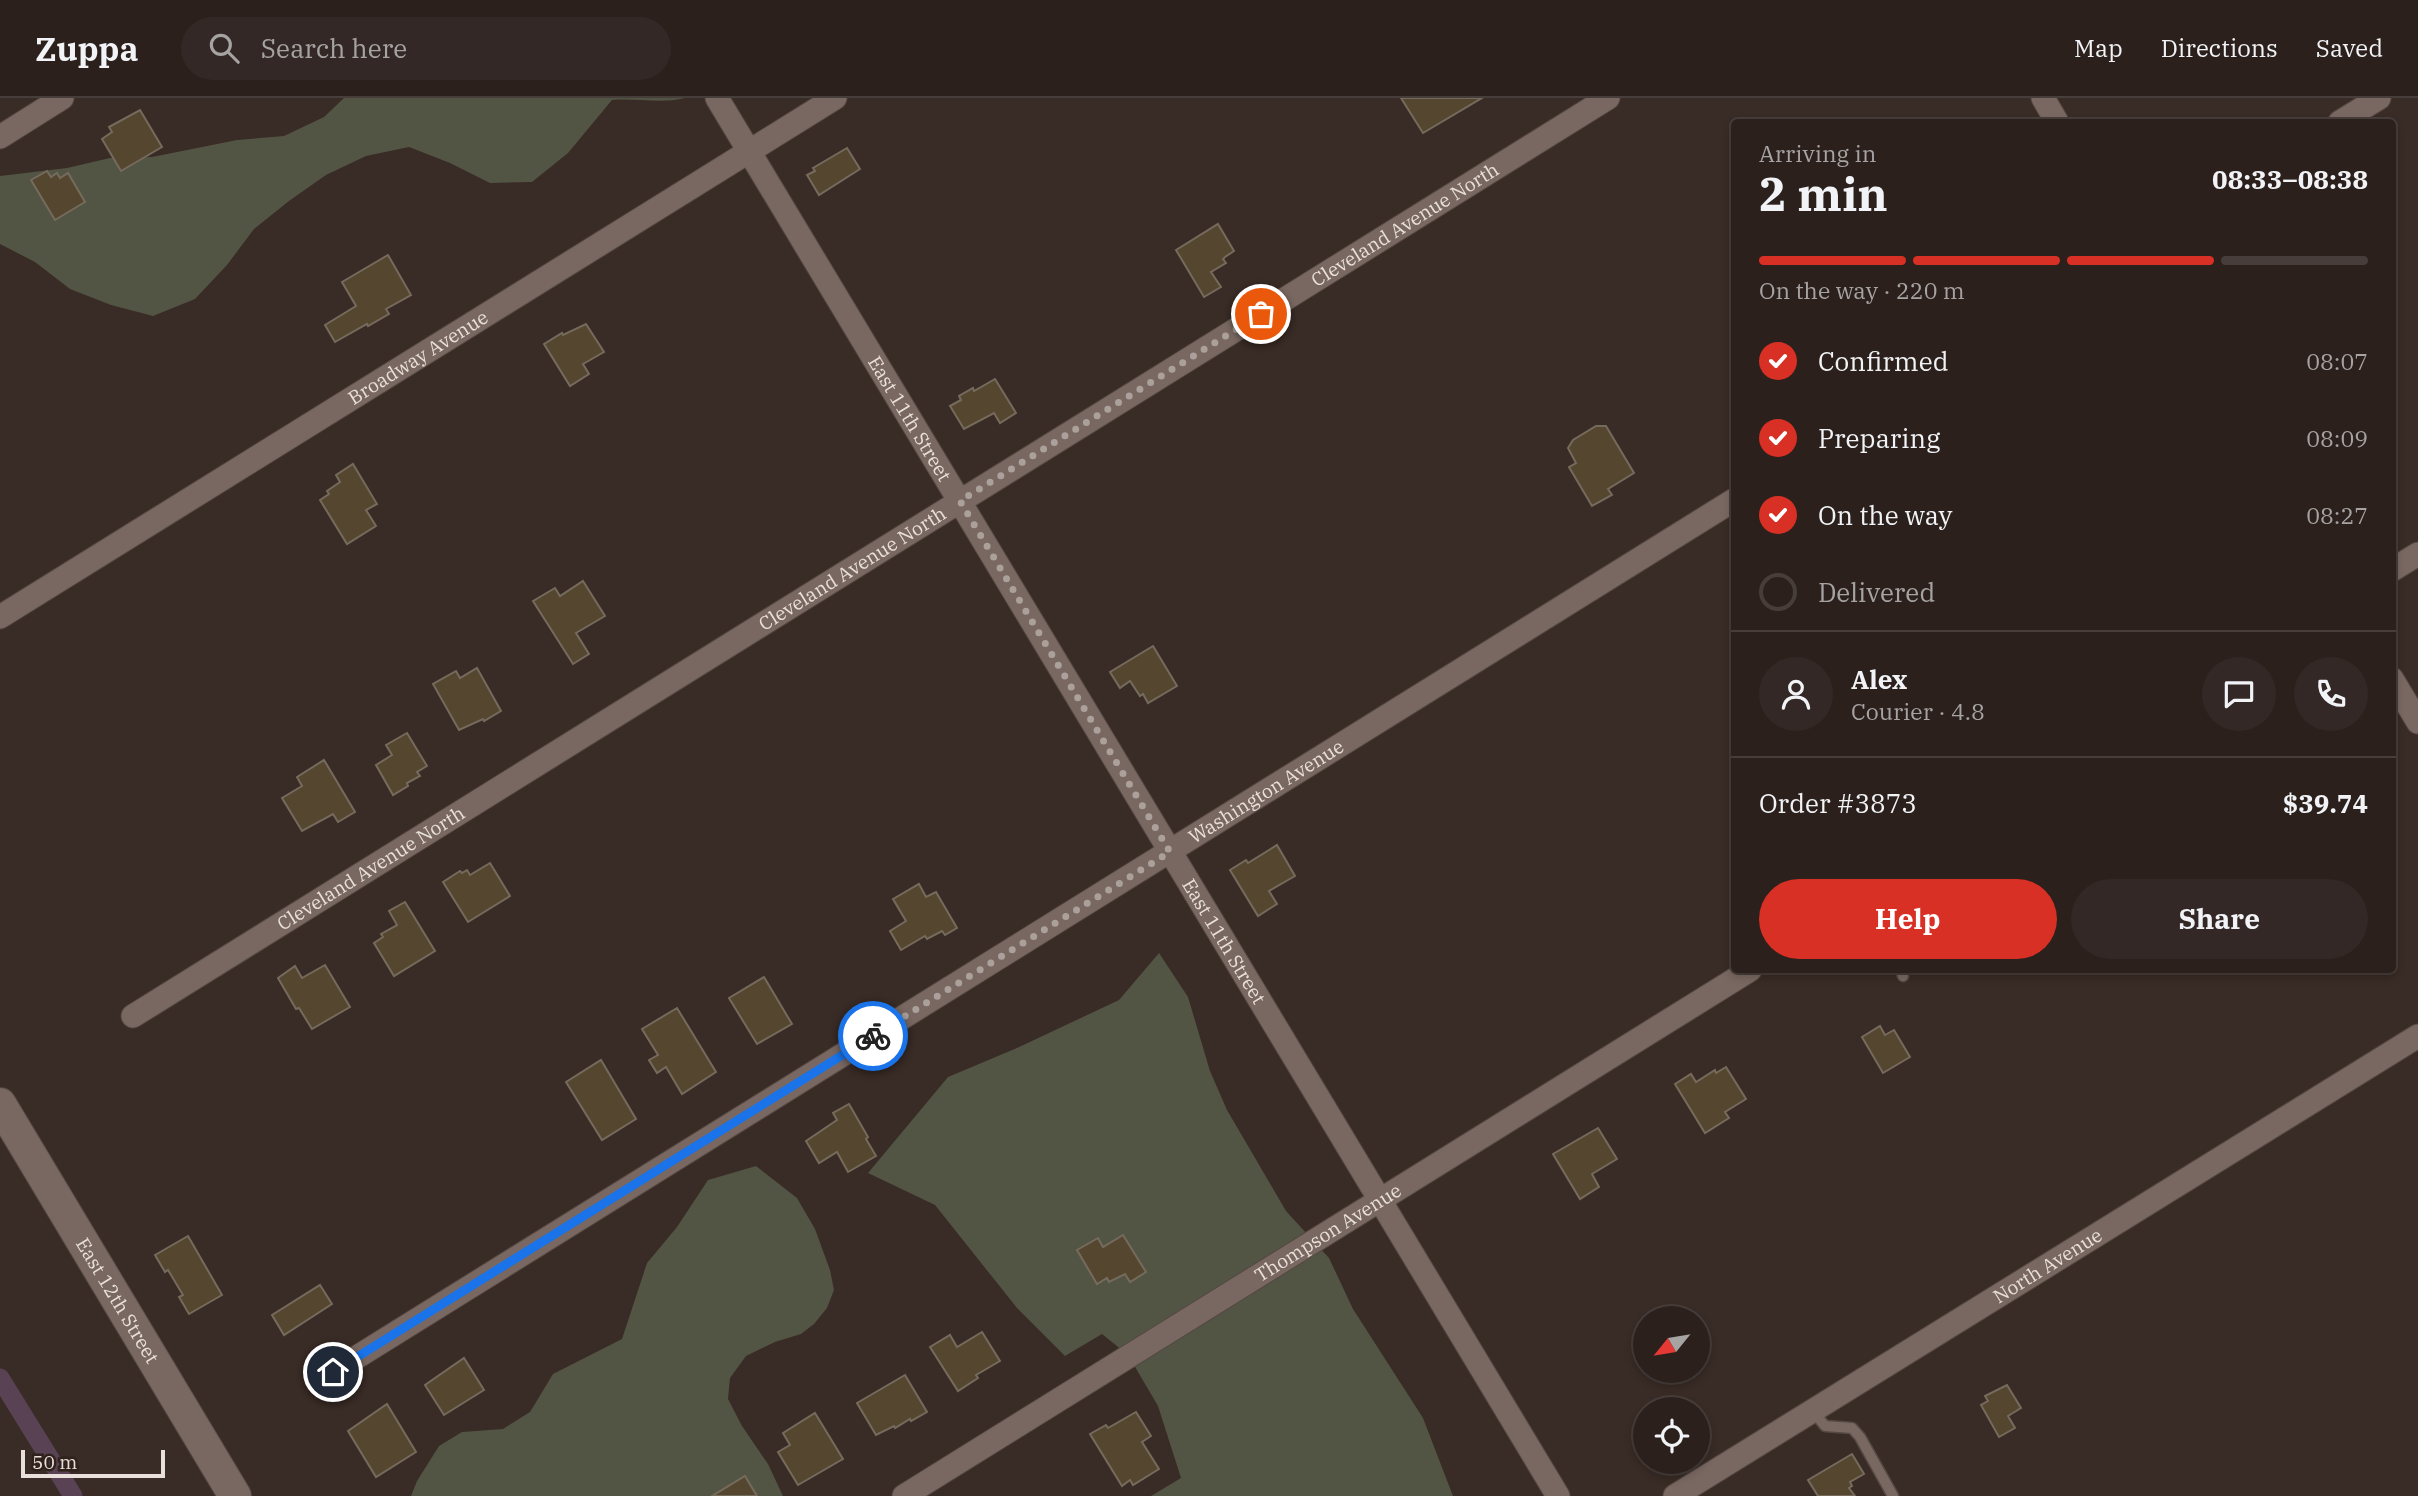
<!DOCTYPE html>
<html lang="en">
<head>
<meta charset="utf-8">
<style>
  body { margin:0; font-family:"IBM Plex Serif",serif; background:#332825; color:#f1f3f6; height:100vh; display:flex; flex-direction:column; font-size:26px; white-space:nowrap }
  * { box-sizing:border-box; margin:0 }
  p { font-size:23px; color:#a6a3a3 }
  .icon { flex:none; width:38px; height:38px; fill:none; stroke:currentColor; stroke-width:2; stroke-linecap:round; stroke-linejoin:round }
  .map { position:relative; flex:1; overflow:hidden }
  .details { position:absolute; left:1731px; top:21px; width:665px; height:854px; display:flex; flex-direction:column; background:#2b201c; border-radius:7px; box-shadow:0 4px 10px #0003,0 0 0 2px #473e3b }
  .details>* { flex:none }
  .needle { width:46px; rotate:240deg }
  .tools { position:absolute; left:1633px; top:1208px; display:grid; gap:14px }
  .tools a { display:grid; place-items:center; width:77px; height:77px; border-radius:50%; background:#2b201c; box-shadow:0 4px 10px #0003,0 0 0 2px #473e3b; font-size:35px }
  .scale { position:absolute; left:21px; bottom:18px; width:144px; box-sizing:border-box; padding-left:7px; border:4px solid #e9dfdb; border-top:0; font-size:19px; line-height:24px; white-space:nowrap; color:#e9dfdb; -webkit-text-stroke:5px #2f211b; paint-order:stroke }
  .pin { position:absolute; display:grid; place-items:center; width:60px; height:60px; color:#fff; margin:-30px; border:4px solid #fff; border-radius:50%; box-shadow:0 2px 7px #0007 }
  .courier { position:absolute; display:grid; place-items:center; width:70px; height:70px; margin:-35px; border:5px solid #1a73e8; border-radius:50%; background:#fff; color:#222; box-shadow:0 2px 9px #0007 }
  .head em { font-style:normal; font-weight:700 }
  .head div { display:flex; flex-direction:column-reverse }
  .head { display:flex; align-items:center; justify-content:space-between; height:119px; padding:0 28px }
  h1 { font-size:46px; font-weight:700; line-height:52px }
  .bar { display:grid; grid-template-columns:repeat(4,1fr); gap:10px 7px; align-content:center; height:84px; padding:0 28px }
  .bar i { height:9px; border-radius:5px; background:#473e3b }
  .bar .on { background:#d93025 }
  .bar p { grid-column:span 4 }
  .line { display:flex; align-items:center; gap:18px; padding:0 28px; border-top:2px solid #473e3b }
  .line div { flex:1 }
  .round { display:grid; place-items:center; flex:none; width:74px; height:74px; border-radius:37px; background:#332825 }
  ol { padding:0 28px; list-style:none }
  li { display:flex; align-items:center; gap:21px; height:77px }
  li p { margin-inline-start:auto }
  li .icon { padding:7px; border-radius:50%; background:#d93025; color:#fff; stroke-width:4 }
  li:last-child { color:#a6a3a3 }
  li i { width:38px; height:38px; border:4px solid #473e3b; border-radius:50% }
  .cta { display:flex; gap:14px; margin-top:auto; padding:14px 28px }
  .cta a { flex:1; height:80px; border-radius:42px; background:#d93025; color:#fff; font-size:28px; font-weight:700; line-height:80px; text-align:center }
  .cta a+a { background:#332825; color:#f1f3f6 }
  header { display:flex; align-items:center; gap:42px; box-sizing:border-box; height:98px; padding:0 35px; background:#2b201c; border-bottom:2px solid #473e3b }
  header strong { font-size:33px }
  nav { display:flex; gap:38px; margin-inline-start:auto; font-size:24px }
  .search { width:490px; height:63px; background:#332825; display:flex; align-items:center; gap:18px; box-sizing:border-box; padding:0 24px; border-radius:38px; color:#a6a3a3; font-size:26px }
  .map>svg:first-child { display:block }
</style>
</head>
<body>
<header>
<strong>Zuppa</strong>
<div class="search"><svg class="icon" aria-label="search" viewBox="0 0 24 24"><circle cx="10" cy="10" r="6"/><path d="M15 15l6 6"/></svg>Search here</div>
<nav><a>Map</a><a>Directions</a><a>Saved</a></nav>
</header>
<div class="map">
<svg width="2418" height="1398" viewBox="0 0 2418 1398">
  <rect width="100%" height="100%" fill="#392b25"/>
  <g fill="#525444">
    <path d="M344 0H685C662 6 637 0 612 2L568 55 532 84 490 85 450 65 409 49 366 58 326 77 289 103 254 131 227 167 195 201 153 218 111 207 70 191 35 164 0 146V78L67 70 110 60 152 59 237 42 284 38 324 19Z"/>
    <polygon points="1159,855 1188,899 1210,973 1227,1012 1286,1113 1329,1160 1353,1211 1423,1320 1453,1398 1151,1398 1181,1380 1158,1308 1128,1257 1102,1236 1065,1258 1017,1210 935,1107 868,1075 948,979 1017,950 1119,902"/>
    <polygon points="756,1068 797,1100 815,1131 830,1172 834,1192 827,1210 814,1226 801,1236 775,1244 746,1258 730,1280 728,1301 742,1328 768,1366 783,1398 411,1398 417,1383 439,1348 462,1334 503,1331 530,1314 553,1276 622,1241 647,1165 677,1129 708,1082"/>
  </g>
  <g fill="none" stroke-linecap="round" stroke-linejoin="round">
    <polyline stroke="#584254" stroke-width="19" points="0,1280 73,1398"/>
  </g>
  <g fill="#55462f" stroke="#756b5d" stroke-width="2">
    <polygon points="1401,0 1482,0 1423,35"/>
    <polygon points="140,12 162,49 121,73 102,41 112,34 109,29"/>
    <polygon points="847,50 860,71 819,97 807,77 815,73 813,70"/>
    <polygon points="47,73 51,79 57,75 60,80 68,75 85,104 55,122 31,82"/>
    <polygon points="1218,126 1234,153 1225,159 1223,161 1226,165 1211,174 1221,189 1204,199 1176,152"/>
    <polygon points="388,157 411,197 386,211 389,216 368,228 367,226 335,244 325,227 356,208 342,184"/>
    <polygon points="586,226 604,254 583,266 589,276 570,288 544,246 562,235 563,237"/>
    <polygon points="995,281 1016,315 1000,325 994,315 964,331 950,308 961,302 959,298 973,290 974,293"/>
    <polygon points="1596,328 1606,328 1634,375 1608,391 1612,397 1592,408 1569,369 1576,365 1568,350 1573,342"/>
    <polygon points="353,366 377,406 366,412 376,428 347,446 320,402 329,396 327,393 340,384 336,377"/>
    <polygon points="583,483 605,518 576,535 589,556 573,566 533,503 555,490 560,498"/>
    <polygon points="1153,548 1177,588 1148,605 1143,596 1140,598 1130,583 1120,590 1110,574"/>
    <polygon points="477,570 501,613 484,623 483,621 459,632 433,586 456,573 460,580"/>
    <polygon points="407,635 427,668 417,674 420,678 407,685 408,688 393,697 376,667 392,657 386,647"/>
    <polygon points="324,662 355,714 338,724 333,716 302,733 282,700 302,688 297,679"/>
    <polygon points="1277,747 1295,778 1269,793 1277,806 1258,818 1230,772 1246,762 1248,765"/>
    <polygon points="490,765 510,798 468,824 443,784 460,773 462,775 467,772 470,777"/>
    <polygon points="919,786 926,799 936,794 957,830 945,837 942,833 927,841 925,838 901,852 890,833 906,823 893,801"/>
    <polygon points="405,804 435,853 394,878 374,845 383,839 381,836 397,827 389,813"/>
    <polygon points="325,867 350,909 312,931 299,910 296,911 278,880 295,868 302,880"/>
    <polygon points="764,879 792,926 757,946 729,900"/>
    <polygon points="677,910 716,974 682,996 666,969 657,975 649,962 658,957 642,931"/>
    <polygon points="1880,928 1885,937 1894,932 1910,959 1883,975 1862,939"/>
    <polygon points="601,962 636,1021 602,1042 566,984"/>
    <polygon points="1726,969 1746,1001 1725,1014 1729,1020 1705,1035 1675,986 1691,976 1696,984 1715,972 1716,975"/>
    <polygon points="849,1006 868,1039 866,1041 876,1058 848,1074 837,1054 819,1065 806,1043 837,1022 833,1015"/>
    <polygon points="1598,1030 1617,1061 1592,1076 1599,1089 1580,1101 1553,1056"/>
    <polygon points="1123,1137 1146,1174 1130,1184 1125,1176 1109,1184 1107,1180 1097,1186 1077,1152 1098,1140 1103,1149"/>
    <polygon points="188,1138 222,1197 189,1216 179,1199 183,1197 168,1172 165,1174 155,1157"/>
    <polygon points="320,1187 332,1206 284,1237 272,1217"/>
    <polygon points="982,1234 1000,1263 976,1277 978,1280 958,1293 930,1249 950,1237 957,1249"/>
    <polygon points="464,1260 484,1292 444,1317 425,1287"/>
    <polygon points="905,1277 927,1314 911,1323 910,1321 895,1330 894,1328 876,1337 857,1305"/>
    <polygon points="2007,1287 2021,1310 2008,1318 2015,1330 1999,1339 1981,1307 1988,1303 1985,1298"/>
    <polygon points="387,1306 416,1354 376,1379 348,1333"/>
    <polygon points="1136,1314 1151,1338 1142,1344 1159,1371 1133,1387 1130,1382 1122,1388 1090,1336 1106,1327 1108,1330"/>
    <polygon points="815,1315 843,1361 798,1387 778,1354 790,1347 783,1335"/>
    <polygon points="1852,1356 1864,1376 1850,1384 1852,1388 1849,1390 1855,1398 1818,1398 1808,1382"/>
    <polygon points="745,1378 757,1398 712,1398"/>
  </g>
  <g fill="none" stroke-linecap="round" stroke-linejoin="round">
    <g stroke="#544843" stroke-width="13">
      <g id="lane">
        <polyline points="1901,872 1903,878"/>
        <polyline points="1813,1313 1825,1328 1852,1330 1860,1339 1893,1398"/>
      </g>
    </g>
    <g stroke="#544843" stroke-width="25">
      <g id="street">
        <path id="s1" d="M717 0 1558 1398"/>
        <polyline points="2043,0 2057,24"/>
        <polyline points="2340,24 2379,0"/>
        <polyline points="0,39 62,0"/>
        <polyline points="2392,472 2418,456"/>
        <path id="s2" d="M0 519 835 0"/>
        <polyline points="2392,581 2418,624"/>
        <path id="s3" d="M133 918 1608 0"/>
        <path id="s4" d="M333 1274 1734 402"/>
        <path id="s5" d="M904 1398 1750 872"/>
        <path id="s6" d="M1675 1398 2418 938"/>
      </g>
    </g>
    <g stroke="#544843" stroke-width="34">
      <g id="secondary">
        <path id="s7" d="M0 1006 235 1398"/>
      </g>
    </g>
    <use href="#lane" stroke="#796861" stroke-width="10"/>
    <use href="#street" stroke="#796861" stroke-width="23"/>
    <use href="#secondary" stroke="#796861" stroke-width="32"/>
  </g>
  <g fill="none" stroke-linecap="round" stroke-linejoin="round">
    <polyline stroke="#aba09b" stroke-width="7" stroke-dasharray="0 12.6" points="873,938 1170,754 960,403 1261,216"/>
    <polyline stroke="#1a73e8" stroke-width="9" points="333,1274 873,938"/>
  </g>
  <g text-anchor="middle" dominant-baseline="central" stroke-width="7" stroke-linejoin="round" paint-order="stroke">
    <g font-size="19" fill="#e9dfdb" stroke="#2f211b">
      <text stroke="none"><textPath href="#s3" startOffset="1498">Cleveland Avenue North</textPath></text>
      <text stroke="none"><textPath href="#s2" startOffset="492">Broadway Avenue</textPath></text>
      <text stroke="none"><textPath href="#s1" startOffset="374">East 11th Street</textPath></text>
      <text stroke="none"><textPath href="#s3" startOffset="847">Cleveland Avenue North</textPath></text>
      <text stroke="none"><textPath href="#s4" startOffset="1099">Washington Avenue</textPath></text>
      <text stroke="none"><textPath href="#s3" startOffset="280">Cleveland Avenue North</textPath></text>
      <text stroke="none"><textPath href="#s1" startOffset="984">East 11th Street</textPath></text>
      <text stroke="none"><textPath href="#s5" startOffset="499">Thompson Avenue</textPath></text>
      <text stroke="none"><textPath href="#s6" startOffset="438">North Avenue</textPath></text>
      <text stroke="none"><textPath href="#s7" startOffset="229">East 12th Street</textPath></text>
    </g>
  </g>
</svg>
<div class="tools">
<a><svg class="needle" viewBox="-14 -14 28 28"><path d="M0-13l5 13h-10z" fill="#e53935"/><path d="M0 13l5-13h-10z" fill="#a6a3a3"/></svg></a>
<a><svg class="icon" aria-label="locate" viewBox="0 0 24 24"><circle cx="12" cy="12" r="6"/><path d="M12 2v4M12 18v4M2 12h4M18 12h4"/></svg></a>
</div>
<div class="scale">50 m</div>
<div class="pin" style="left:1261px;top:216px;background:#ea580c"><svg class="icon" aria-label="bag" viewBox="0 0 24 24"><path d="M5 8h14l-1 12H6zM9 8a3 3 0 0 1 6 0"/></svg></div>
<div class="pin" style="left:333px;top:1274px;background:#1f2937"><svg class="icon" aria-label="home" viewBox="0 0 24 24"><path d="M3 11l9-7 9 7M6 9v11h12V9"/></svg></div>
<div class="courier" style="left:873px;top:938px"><svg class="icon" aria-label="bike" viewBox="0 0 24 24"><circle cx="6" cy="16" r="4"/><circle cx="18" cy="16" r="4"/><path d="M6 16l4-8h5l3 8M10 8l3 8H6M13 5h3"/></svg></div>
<section class="details">
<div class="head"><div><h1>2 min</h1><p>Arriving in</p></div><em>08:33–08:38</em></div>
<div class="bar"><i class="on"></i><i class="on"></i><i class="on"></i><i></i><p>On the way · 220 m</p></div>
<ol>
<li><svg class="icon" aria-label="check" viewBox="0 0 24 24"><path d="M5 12l5 5 9-10"/></svg>Confirmed<p>08:07</p></li>
<li><svg class="icon" aria-label="check" viewBox="0 0 24 24"><path d="M5 12l5 5 9-10"/></svg>Preparing<p>08:09</p></li>
<li><svg class="icon" aria-label="check" viewBox="0 0 24 24"><path d="M5 12l5 5 9-10"/></svg>On the way<p>08:27</p></li>
<li><i></i>Delivered</li>
</ol>
<div class="line" style="height:126px"><a class="round"><svg class="icon" aria-label="person" viewBox="0 0 24 24"><circle cx="12" cy="8" r="4"/><path d="M4 21q1-7 8-7t8 7"/></svg></a><div><b>Alex</b><p>Courier · 4.8</p></div><a class="round"><svg class="icon" aria-label="chat" viewBox="0 0 24 24"><path d="M4 5h16v11H9l-5 4z"/></svg></a><a class="round"><svg class="icon" aria-label="phone" viewBox="0 0 24 24"><path d="M5 4h4l2 5-3 2q2 4 5 5l2-3 5 2v4C11 20 4 13 5 4z"/></svg></a></div>
<div class="line" style="height:91px"><div>Order #3873</div><b>$39.74</b></div>
<div class="cta"><a>Help</a><a>Share</a></div>
</section>
</div>
</body>
</html>
